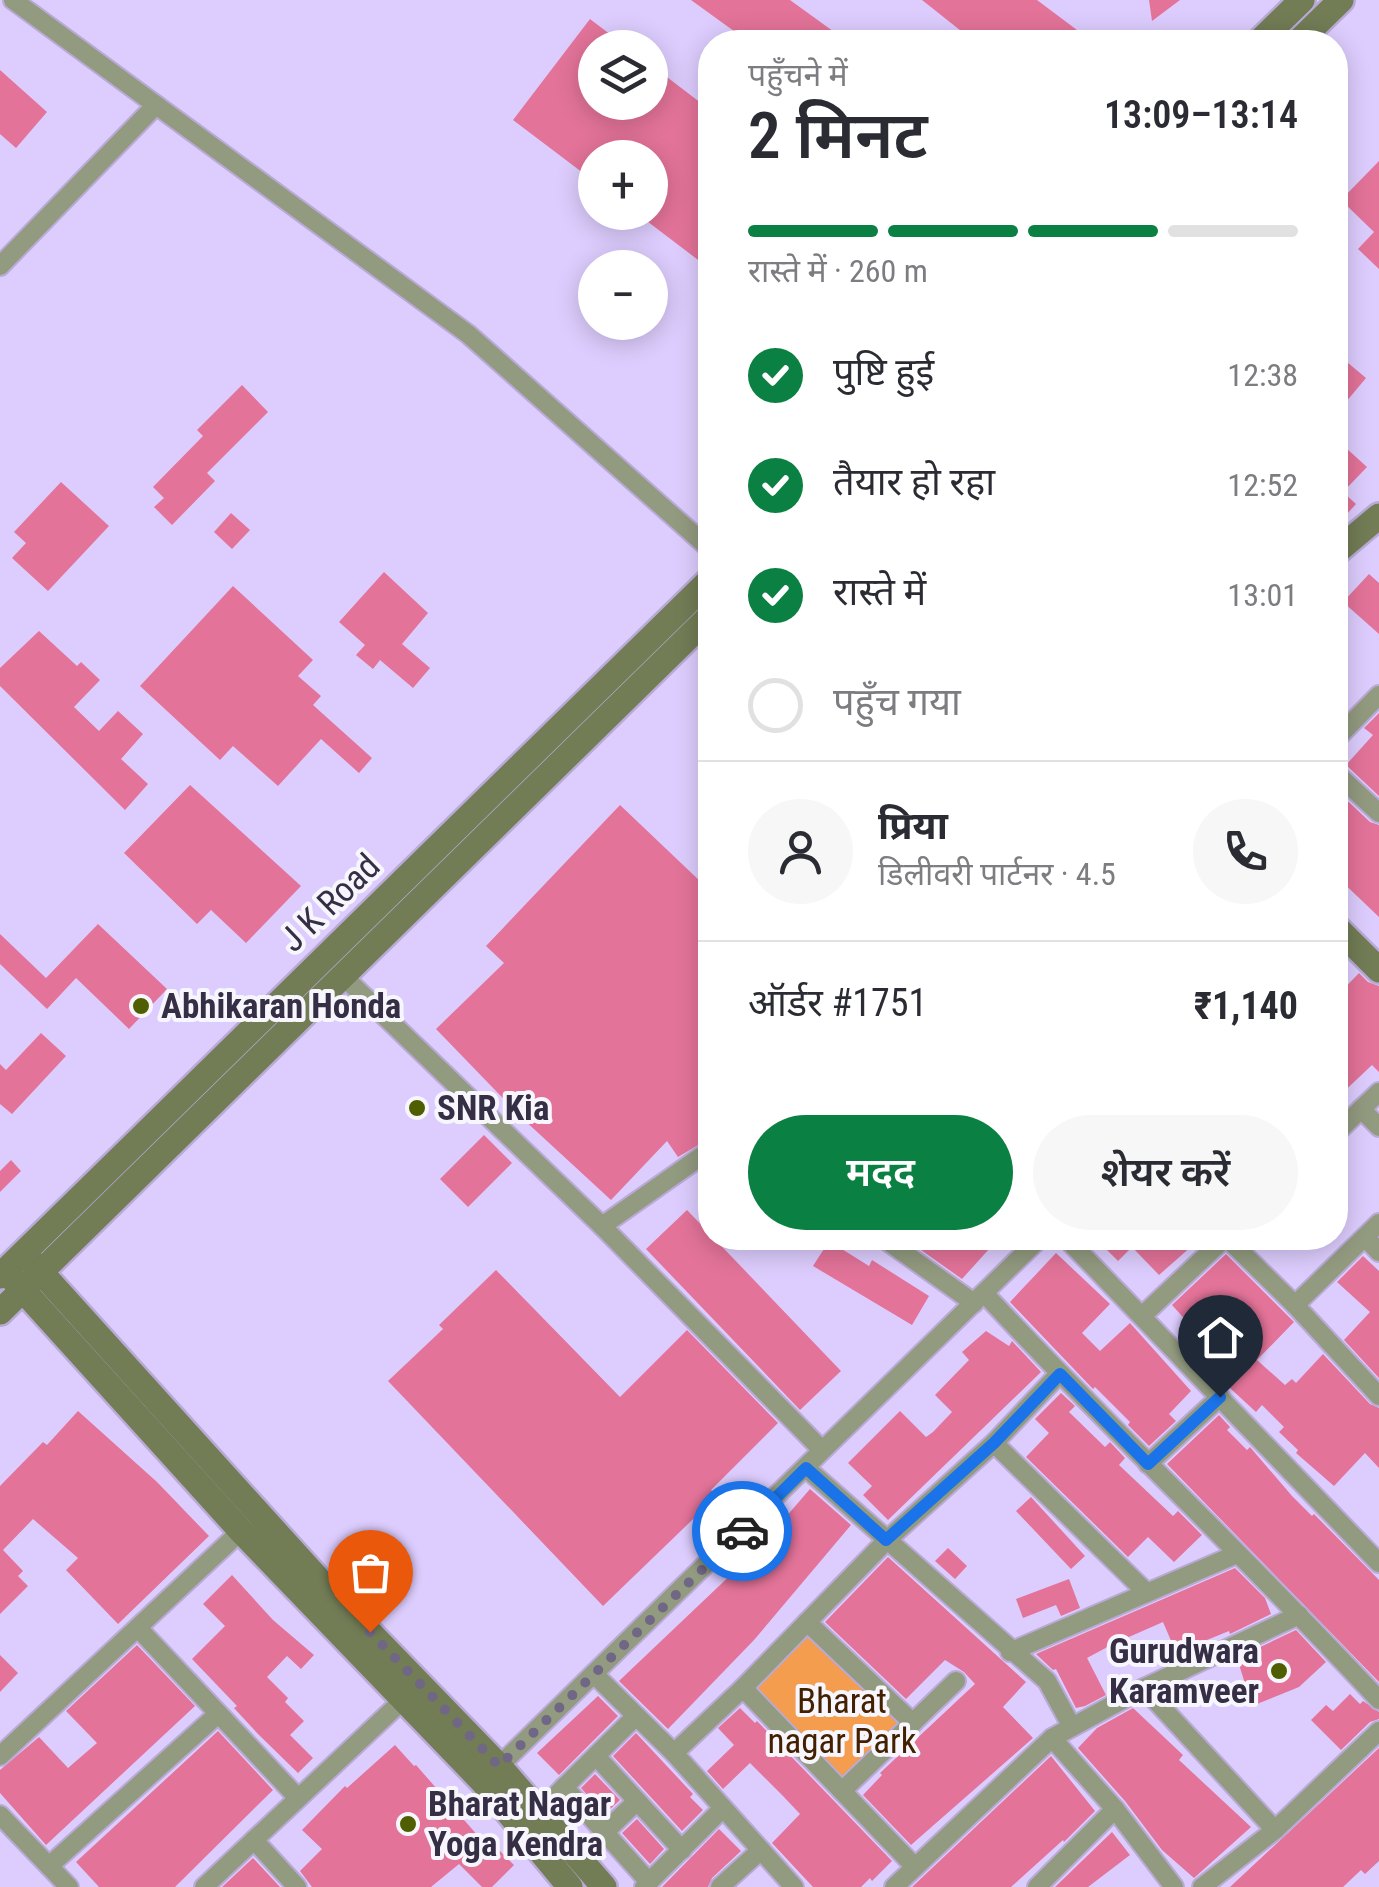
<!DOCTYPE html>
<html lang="hi">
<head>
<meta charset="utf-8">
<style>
  body { margin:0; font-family:"Roboto Condensed","Noto Sans Devanagari",sans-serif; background:#f7f7f7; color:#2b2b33; height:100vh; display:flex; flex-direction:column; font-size:38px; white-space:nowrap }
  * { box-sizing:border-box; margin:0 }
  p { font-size:32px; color:#7c7c81 }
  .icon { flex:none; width:55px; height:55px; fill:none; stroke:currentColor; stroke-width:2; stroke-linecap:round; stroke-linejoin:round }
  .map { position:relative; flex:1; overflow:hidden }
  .panel { position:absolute; left:698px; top:30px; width:650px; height:1220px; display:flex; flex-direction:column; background:#fff; border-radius:40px; box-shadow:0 5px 25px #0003 }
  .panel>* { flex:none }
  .controls { position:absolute; left:578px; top:30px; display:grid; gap:20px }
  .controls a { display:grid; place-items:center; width:90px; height:90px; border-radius:50%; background:#fff; box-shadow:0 5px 25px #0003; font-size:50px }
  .pin { position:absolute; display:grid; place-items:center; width:85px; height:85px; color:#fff; margin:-102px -42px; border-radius:50% 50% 50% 0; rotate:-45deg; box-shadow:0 0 10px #0007 }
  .pin .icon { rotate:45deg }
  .courier { position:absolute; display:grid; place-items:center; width:100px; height:100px; margin:-50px; border:8px solid #1a73e8; border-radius:50%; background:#fff; color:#222; box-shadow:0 2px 12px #0007 }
  .overview em { font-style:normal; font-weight:600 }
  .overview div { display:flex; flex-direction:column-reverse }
  .overview { display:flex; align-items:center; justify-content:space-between; height:170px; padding:0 50px }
  h1 { font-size:65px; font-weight:600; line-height:75px }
  .bar { display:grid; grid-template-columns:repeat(4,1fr); gap:15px 10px; align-content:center; height:120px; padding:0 50px }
  .bar i { height:12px; border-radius:8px; background:#e1e1e2 }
  .bar .selected { background:#0b8043 }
  .bar p { grid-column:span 4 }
  .line { display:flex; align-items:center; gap:25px; padding:0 50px; border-top:2px solid #e1e1e2 }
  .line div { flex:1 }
  .round { display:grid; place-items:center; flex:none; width:105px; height:105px; border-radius:52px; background:#f7f7f7 }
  ol { padding:0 50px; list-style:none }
  li { display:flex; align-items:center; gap:30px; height:110px }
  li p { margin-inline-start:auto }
  li .icon { padding:10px; border-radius:50%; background:#0b8043; color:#fff; stroke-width:4 }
  li:last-child { color:#7c7c81 }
  li i { width:55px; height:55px; border:5px solid #e1e1e2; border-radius:50% }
  .action { display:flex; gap:20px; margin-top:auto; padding:20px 50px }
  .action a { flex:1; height:115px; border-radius:60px; background:#0b8043; color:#fff; font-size:40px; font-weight:600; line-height:115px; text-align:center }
  .action a+a { background:#f7f7f7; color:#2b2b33 }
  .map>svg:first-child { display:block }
</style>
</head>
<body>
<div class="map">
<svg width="1379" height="1887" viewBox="0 0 1379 1887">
  <rect width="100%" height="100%" fill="#ddcdfe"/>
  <polygon fill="#f49d4e" points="807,1631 903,1722 842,1781 751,1687"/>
  <g fill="#e37399">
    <polygon points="691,0 790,0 848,42 749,42"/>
    <polygon points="922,0 1037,0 1077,30 1067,42 1051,42 1036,32 1028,42 975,42"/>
    <polygon points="1149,0 1180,0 1152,21"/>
    <polygon points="590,19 628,48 595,48 595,102 650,102 650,64 710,110 710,269 635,212 650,212 650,158 595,158 595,182 513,120"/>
    <polygon points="0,70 47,112 16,148 0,134"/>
    <polygon points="1379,161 1379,269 1358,249 1374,232 1341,200"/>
    <polygon points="1335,352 1366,378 1335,415"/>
    <polygon points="242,385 268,412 207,473 215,481 172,525 154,507 164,498 153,487 203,436 197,430"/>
    <polygon points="1335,438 1367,467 1343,492 1356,504 1335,527"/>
    <polygon points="61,482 109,526 48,591 12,558 26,543 14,532"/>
    <polygon points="231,513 250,530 232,549 214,532"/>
    <polygon points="384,572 428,613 402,644 430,668 413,688 380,660 373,669 356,655 365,645 339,622"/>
    <polygon points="1369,574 1379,583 1379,634 1343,602"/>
    <polygon points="233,586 313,660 298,676 321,696 313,705 372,758 359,773 321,739 278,786 233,746 220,760 140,686"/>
    <polygon points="39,631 77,666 81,662 100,680 74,707 99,731 118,711 143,734 121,759 148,784 125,810 0,686 0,668"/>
    <polygon points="1379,713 1379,796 1346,765 1373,735 1364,728"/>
    <polygon points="190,785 301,886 246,943 211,910 197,924 124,853"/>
    <polygon points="1335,789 1370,822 1379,825 1379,917 1335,875"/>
    <polygon points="620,805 702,883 710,875 710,1138 678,1157 667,1141 611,1200 522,1118 436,1029 504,963 486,946"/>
    <polygon points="98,924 167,989 129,1029 76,978 47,1009 0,964 0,934 46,978"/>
    <polygon points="1359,973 1368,982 1379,986 1379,1072 1372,1065 1335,1100 1335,998"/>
    <polygon points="41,1033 66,1056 12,1114 0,1104 0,1064 6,1070"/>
    <polygon points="484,1135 512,1163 468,1207 440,1179"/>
    <polygon points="11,1160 21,1171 0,1192 0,1171"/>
    <polygon points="687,1210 841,1371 800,1410 646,1249"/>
    <polygon points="904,1238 999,1238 962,1279"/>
    <polygon points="1095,1238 1201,1238 1159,1275 1132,1247 1118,1261"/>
    <polygon points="829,1241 869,1266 872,1260 929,1296 912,1325 813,1266"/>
    <polygon points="1056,1253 1110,1304 1082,1333 1100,1351 1130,1323 1191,1391 1169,1414 1176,1421 1149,1446 1128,1425 1130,1422 1095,1387 1093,1389 1010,1302"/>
    <polygon points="1226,1254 1294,1322 1257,1360 1285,1385 1292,1379 1296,1383 1323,1354 1370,1404 1379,1408 1379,1468 1365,1453 1334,1486 1296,1453 1298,1450 1279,1432 1284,1427 1262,1405 1256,1412 1218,1377 1229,1365 1207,1346 1202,1351 1184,1331 1190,1325 1172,1305"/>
    <polygon points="1363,1256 1379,1271 1379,1378 1344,1340 1370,1312 1337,1282"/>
    <polygon points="496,1270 620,1397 687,1330 778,1423 711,1490 717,1496 603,1606 388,1381 443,1329 439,1325"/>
    <polygon points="986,1331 1009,1346 1012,1341 1041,1372 888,1520 863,1495 872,1486 848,1463 900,1411 926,1437 933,1432 952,1412 935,1395 969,1360 962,1352"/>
    <polygon points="1061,1393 1075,1406 1069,1412 1105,1447 1110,1442 1125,1458 1119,1465 1173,1516 1178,1511 1202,1535 1174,1562 1148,1537 1128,1557 1026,1457 1049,1433 1035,1419"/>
    <polygon points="78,1411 157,1482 209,1536 118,1624 66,1570 78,1558 33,1519 3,1550 23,1571 18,1576 28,1586 0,1614 0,1486 43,1442 47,1445"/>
    <polygon points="1219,1415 1230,1427 1227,1430 1247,1450 1250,1447 1292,1496 1312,1516 1314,1514 1379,1580 1379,1682 1167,1464"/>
    <polygon points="810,1489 851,1525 754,1640 668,1729 619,1681 759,1548"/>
    <polygon points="1031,1497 1085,1556 1071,1569 1016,1511"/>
    <polygon points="948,1548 967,1566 955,1579 935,1561"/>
    <polygon points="888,1557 1026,1682 1003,1707 1033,1738 911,1845 863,1795 882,1775 880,1773 975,1684 964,1672 945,1660 906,1699 825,1622"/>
    <polygon points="1235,1568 1265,1598 1271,1614 1230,1634 1229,1631 1202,1642 1204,1646 1178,1657 1163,1622 1113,1644 1087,1658 1106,1695 1085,1706 1076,1708 1056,1669 1053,1670 1036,1654"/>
    <polygon points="232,1575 273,1620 314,1655 301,1669 287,1656 267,1677 288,1698 285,1702 304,1721 290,1735 313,1758 298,1773 258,1734 234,1708 237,1706 192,1659 225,1626 203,1604"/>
    <polygon points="1069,1579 1080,1608 1061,1616 1056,1605 1023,1618 1016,1599"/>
    <polygon points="1296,1630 1326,1662 1299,1687 1252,1706 1237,1658"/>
    <polygon points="137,1645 195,1706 46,1845 0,1793 0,1770 39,1737 68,1768 97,1743 66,1711"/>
    <polygon points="0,1655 18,1673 0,1692"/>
    <polygon points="1350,1694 1360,1704 1363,1701 1379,1712 1379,1719 1370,1722 1341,1750 1311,1720 1326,1705 1333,1711"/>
    <polygon points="598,1696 618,1716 559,1775 537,1753"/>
    <polygon points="740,1708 755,1723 757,1721 892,1861 872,1881 870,1878 861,1887 813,1887 772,1843 800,1814 783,1796 750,1763 723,1789 707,1771 734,1745 718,1728"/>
    <polygon points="1133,1708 1183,1755 1179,1760 1251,1827 1194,1878 1162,1850 1125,1801 1078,1748 1097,1728"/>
    <polygon points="218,1731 273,1790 175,1887 99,1887 76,1862"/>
    <polygon points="636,1733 693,1794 690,1797 703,1810 682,1831 613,1756"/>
    <polygon points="395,1745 414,1766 416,1765 493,1853 497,1848 514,1865 492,1887 482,1887 459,1864 431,1887 312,1887 300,1871 322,1849 302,1830 345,1786 347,1788"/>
    <polygon points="1379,1748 1379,1861 1365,1874 1361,1870 1343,1887 1230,1887"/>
    <polygon points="1051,1756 1095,1811 1064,1842 1063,1840 1011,1887 912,1887"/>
    <polygon points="595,1774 620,1800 605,1814 581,1788"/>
    <polygon points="637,1819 664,1849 650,1864 622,1833"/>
    <polygon points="719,1829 741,1851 712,1878 708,1887 662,1887"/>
    <polygon points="1112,1832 1130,1855 1088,1887 1055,1887"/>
    <polygon points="253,1858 280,1887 222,1887"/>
  </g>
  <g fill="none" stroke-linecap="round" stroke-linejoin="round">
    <g stroke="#b8aad5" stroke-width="22">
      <g id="street">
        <polyline points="13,0 468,334 710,549"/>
        <polyline points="0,266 156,105"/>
        <polyline points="1335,740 1379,695"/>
        <polyline points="1335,772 1379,813"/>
        <polyline points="343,976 602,1226 821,1449"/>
        <polyline points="1361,1109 1379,1127"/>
        <polyline points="1335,1134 1379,1092"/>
        <polyline points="602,1226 710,1150"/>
        <polyline points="1365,1237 1379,1252"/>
        <polyline points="883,1238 974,1303"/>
        <polyline points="1066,1238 1379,1563"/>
        <polyline points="1227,1238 1295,1305 1379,1396"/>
        <path d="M984 1293C1112 1432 1251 1561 1379 1700"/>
        <polyline points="1295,1305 1379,1223"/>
        <polyline points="1142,1316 1225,1238"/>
        <polyline points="994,1443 1146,1592"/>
        <polyline points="1148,1464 1220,1397"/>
        <polyline points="806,1468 1047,1681 1072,1727"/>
        <polyline points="807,1622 913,1723"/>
        <polyline points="138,1628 298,1798"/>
        <polyline points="1010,1652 1237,1554"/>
        <polyline points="594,1674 674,1753 794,1887"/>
        <polyline points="743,1688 915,1867"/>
        <polyline points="1144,1688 1275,1830"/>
        <polyline points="1052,1738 1115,1809 1174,1887"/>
        <polyline points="674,1753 743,1688 887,1540 994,1443 1059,1374"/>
        <polyline points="0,1756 241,1531"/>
        <polyline points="596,1756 682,1850"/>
        <polyline points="494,1771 1040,1238"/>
        <polyline points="564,1787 649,1882"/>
        <polyline points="842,1791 956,1681"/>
        <polyline points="538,1813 636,1716"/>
        <polyline points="0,1815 69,1887"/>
        <polyline points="605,1832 637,1801"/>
        <polyline points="254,1840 297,1887"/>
        <polyline points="49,1866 218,1714"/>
        <polyline points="204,1887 403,1700"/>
        <polyline points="644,1887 723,1808"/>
        <polyline points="720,1887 761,1850"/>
        <polyline points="894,1887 1052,1738 1144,1688 1299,1615"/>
        <polyline points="1037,1887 1115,1809"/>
        <polyline points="1202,1887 1275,1830 1379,1731"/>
      </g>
    </g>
    <g stroke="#b8aad5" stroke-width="30">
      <g id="secondary">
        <polyline points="1259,42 1302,0"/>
        <polyline points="1298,42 1341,0"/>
        <polyline points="1335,553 1379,516"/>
        <polyline points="1335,926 1379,970"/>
        <polyline points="30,1260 318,1579 499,1766 604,1887"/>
        <polyline points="0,1276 710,580"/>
        <polyline points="13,1279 241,1531 483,1782 570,1887"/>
        <polyline points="0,1312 710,616"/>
      </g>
    </g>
    <use href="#street" stroke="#929a7f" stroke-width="18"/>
    <use href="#secondary" stroke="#727c55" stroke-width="25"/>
  </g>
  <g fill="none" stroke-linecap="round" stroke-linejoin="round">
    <polyline stroke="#706686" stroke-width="10" stroke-dasharray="0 18" points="370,1632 499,1766 742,1531"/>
    <polyline stroke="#1a73e8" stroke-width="12" points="742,1531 806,1468 886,1540 994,1443 1060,1374 1148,1464 1220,1397"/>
  </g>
  <g fill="#4f5e00" stroke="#f8f6fd" stroke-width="4">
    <circle cx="141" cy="1006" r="10"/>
    <circle cx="417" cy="1108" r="10"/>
    <circle cx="1279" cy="1671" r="10"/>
    <circle cx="408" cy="1824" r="10"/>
  </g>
  <g text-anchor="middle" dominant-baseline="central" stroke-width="8" stroke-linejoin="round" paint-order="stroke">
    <g font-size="35" fill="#362e45" stroke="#f8f6fd">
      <text transform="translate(330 903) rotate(-44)">J K Road</text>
    </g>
    <g font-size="35" font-weight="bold" fill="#362e45" stroke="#f8f6fd" text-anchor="start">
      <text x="161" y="1006">Abhikaran Honda</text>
      <text x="437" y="1108">SNR Kia</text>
      <text x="1259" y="1651" text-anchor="end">Gurudwara<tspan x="1259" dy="40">Karamveer</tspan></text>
      <text x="428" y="1804">Bharat Nagar<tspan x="428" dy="40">Yoga Kendra</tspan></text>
    </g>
    <g font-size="35" fill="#422000" stroke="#f8f6fd">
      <text x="842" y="1701">Bharat<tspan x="842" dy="40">nagar Park</tspan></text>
    </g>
  </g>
</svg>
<div class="controls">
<a><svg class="icon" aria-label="layers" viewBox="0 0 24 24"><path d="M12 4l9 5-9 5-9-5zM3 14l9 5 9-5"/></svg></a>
<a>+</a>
<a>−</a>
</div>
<div class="pin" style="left:370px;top:1632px;background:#ea580c"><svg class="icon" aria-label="bag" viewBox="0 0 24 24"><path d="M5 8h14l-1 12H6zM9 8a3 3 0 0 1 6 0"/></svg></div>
<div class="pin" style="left:1220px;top:1397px;background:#1f2937"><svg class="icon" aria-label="home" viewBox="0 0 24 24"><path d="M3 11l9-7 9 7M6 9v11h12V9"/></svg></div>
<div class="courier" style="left:742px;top:1531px"><svg class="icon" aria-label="car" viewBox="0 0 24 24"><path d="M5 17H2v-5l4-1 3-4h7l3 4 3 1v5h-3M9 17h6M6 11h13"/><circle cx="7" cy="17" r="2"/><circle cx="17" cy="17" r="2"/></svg></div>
<section class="panel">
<div class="overview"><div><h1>2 मिनट</h1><p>पहुँचने में</p></div><em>13:09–13:14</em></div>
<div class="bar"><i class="selected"></i><i class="selected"></i><i class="selected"></i><i></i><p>रास्ते में · 260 m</p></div>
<ol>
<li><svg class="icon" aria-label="check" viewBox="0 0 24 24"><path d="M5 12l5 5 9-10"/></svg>पुष्टि हुई<p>12:38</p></li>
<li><svg class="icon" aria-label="check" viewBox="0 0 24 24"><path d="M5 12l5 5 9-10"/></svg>तैयार हो रहा<p>12:52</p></li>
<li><svg class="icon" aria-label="check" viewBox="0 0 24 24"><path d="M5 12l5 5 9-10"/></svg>रास्ते में<p>13:01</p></li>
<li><i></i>पहुँच गया</li>
</ol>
<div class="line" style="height:180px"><a class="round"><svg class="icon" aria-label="person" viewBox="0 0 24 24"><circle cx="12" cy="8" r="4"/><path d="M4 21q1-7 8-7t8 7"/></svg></a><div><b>प्रिया</b><p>डिलीवरी पार्टनर · 4.5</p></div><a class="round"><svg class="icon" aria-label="phone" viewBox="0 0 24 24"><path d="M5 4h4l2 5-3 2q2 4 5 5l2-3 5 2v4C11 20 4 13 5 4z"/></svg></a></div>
<div class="line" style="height:130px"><div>ऑर्डर #1751</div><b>₹1,140</b></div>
<div class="action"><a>मदद</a><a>शेयर करें</a></div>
</section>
</div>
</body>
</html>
